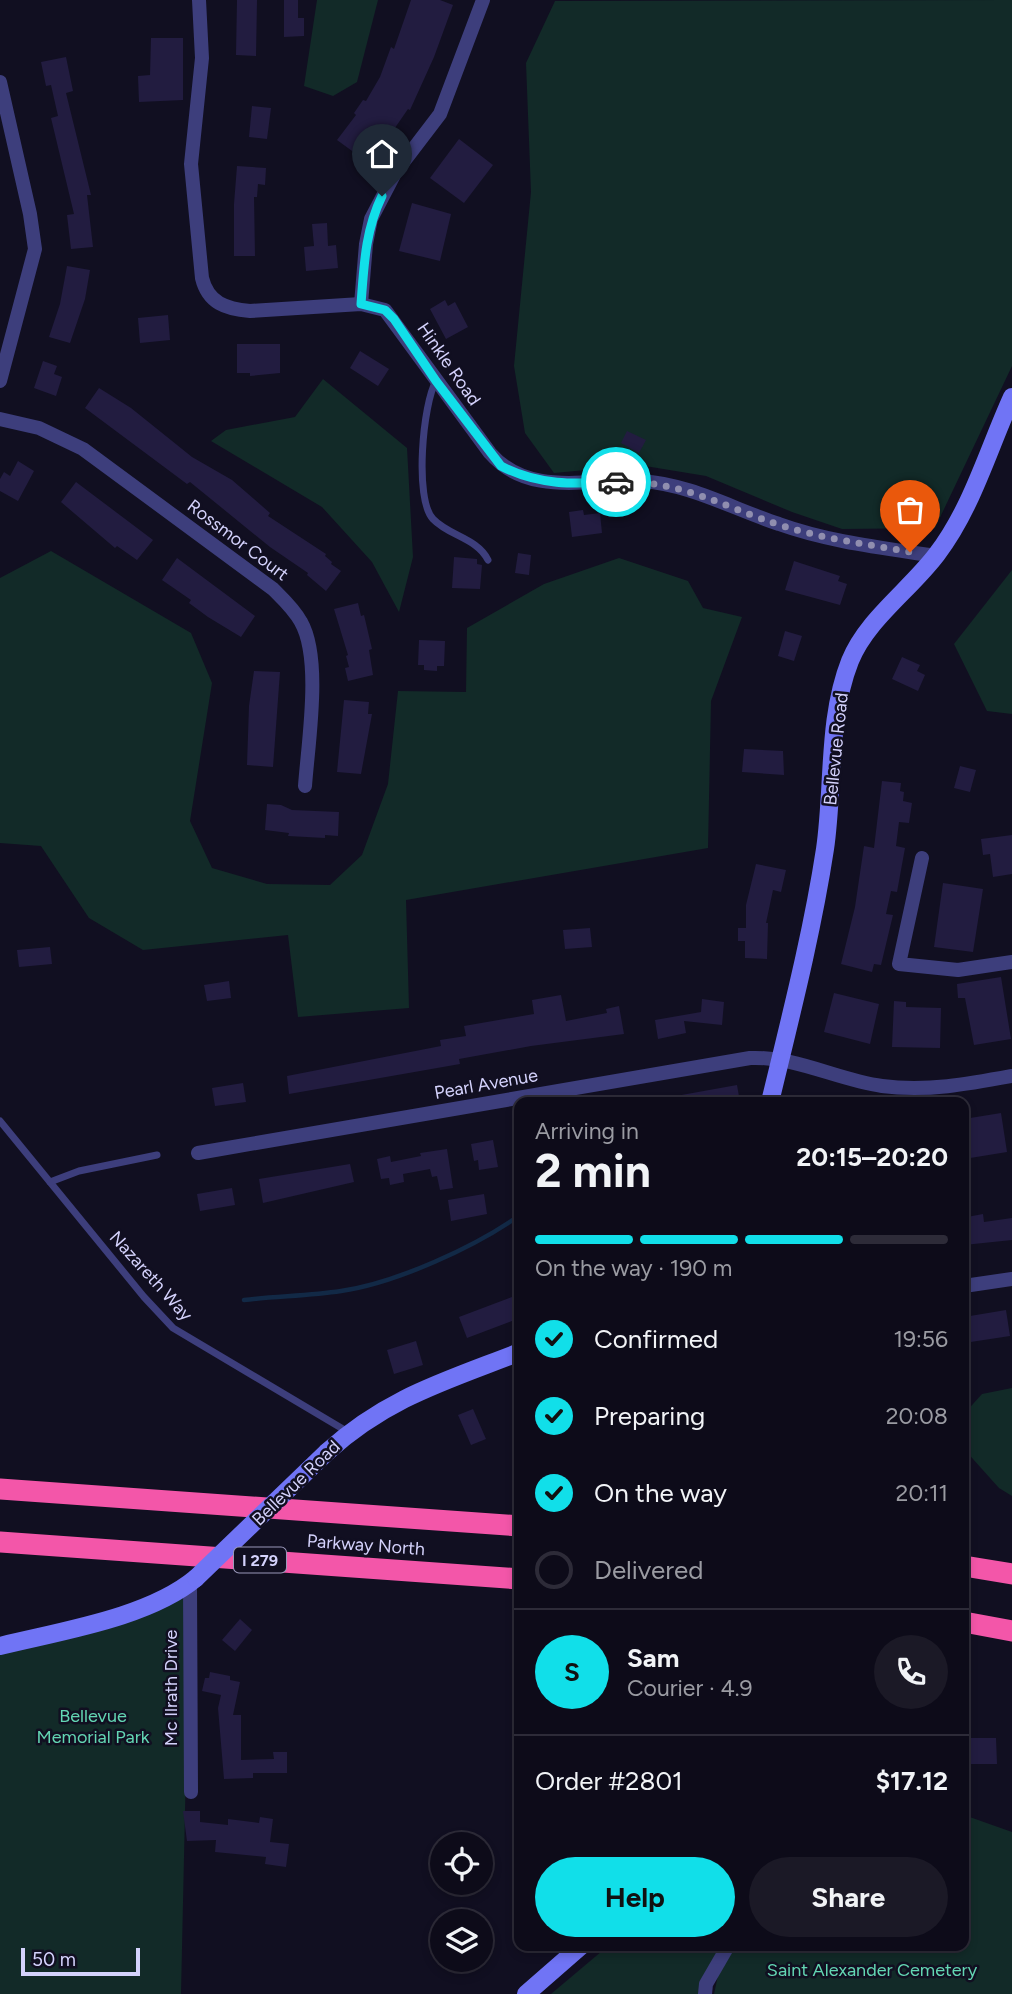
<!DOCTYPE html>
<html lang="en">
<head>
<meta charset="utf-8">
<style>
  body { margin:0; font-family:Figtree,sans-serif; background:#1b1926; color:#f1f3f6; height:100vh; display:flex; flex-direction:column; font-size:26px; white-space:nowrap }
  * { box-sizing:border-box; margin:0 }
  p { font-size:23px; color:#9a9ba2 }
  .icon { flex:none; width:38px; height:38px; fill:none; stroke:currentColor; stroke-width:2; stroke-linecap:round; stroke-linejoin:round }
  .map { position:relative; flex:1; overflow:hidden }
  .details { position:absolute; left:514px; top:1097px; width:455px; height:854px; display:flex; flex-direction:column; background:#0d0b19; border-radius:14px; box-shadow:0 4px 10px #0003,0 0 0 2px #2d2b38 }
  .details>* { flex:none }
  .controls { position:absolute; left:430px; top:1832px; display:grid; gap:14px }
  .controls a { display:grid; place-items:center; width:63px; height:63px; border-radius:50%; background:#0d0b19; box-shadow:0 4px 10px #0003,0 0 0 2px #2d2b38; font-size:35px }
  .scale { position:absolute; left:21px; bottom:18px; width:119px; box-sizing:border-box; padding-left:7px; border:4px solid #d4d2fc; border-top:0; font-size:19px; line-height:24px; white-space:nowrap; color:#d4d2fc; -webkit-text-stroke:5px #110f21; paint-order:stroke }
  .pin { position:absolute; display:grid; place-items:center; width:60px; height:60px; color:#fff; margin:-72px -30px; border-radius:50% 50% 50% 0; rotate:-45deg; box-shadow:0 0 7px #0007 }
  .pin .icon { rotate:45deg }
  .courier { position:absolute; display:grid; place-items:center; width:70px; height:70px; margin:-35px; border:5px solid #11dfe9; border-radius:50%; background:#fff; color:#222; box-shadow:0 2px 9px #0007 }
  .overview em { font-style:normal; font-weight:700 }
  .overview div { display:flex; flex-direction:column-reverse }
  .overview { display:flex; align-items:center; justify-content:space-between; height:119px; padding:0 21px }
  h1 { font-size:46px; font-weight:700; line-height:52px }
  .bar { display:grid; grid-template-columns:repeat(4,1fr); gap:10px 7px; align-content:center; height:84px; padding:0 21px }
  .bar i { height:9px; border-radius:5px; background:#2d2b38 }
  .bar .selected { background:#11dfe9 }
  .bar p { grid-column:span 4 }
  .line { display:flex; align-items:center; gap:18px; padding:0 21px; border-top:2px solid #2d2b38 }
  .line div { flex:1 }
  .round { display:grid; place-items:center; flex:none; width:74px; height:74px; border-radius:37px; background:#1b1926 }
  ol { padding:0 21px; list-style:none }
  li { display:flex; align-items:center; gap:21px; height:77px }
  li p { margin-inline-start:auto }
  li .icon { padding:7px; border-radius:50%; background:#11dfe9; color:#111; stroke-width:4 }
  li:last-child { color:#9a9ba2 }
  li i { width:38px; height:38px; border:4px solid #2d2b38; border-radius:50% }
  .primary-button { display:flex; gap:14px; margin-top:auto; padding:14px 21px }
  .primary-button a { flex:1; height:80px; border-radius:42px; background:#11dfe9; color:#111; font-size:28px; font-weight:700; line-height:80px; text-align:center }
  .primary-button a+a { background:#1b1926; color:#f1f3f6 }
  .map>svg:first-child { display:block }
</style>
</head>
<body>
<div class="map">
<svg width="1012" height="1994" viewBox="0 0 1012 1994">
  <rect width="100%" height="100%" fill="#110f21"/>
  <g fill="#122a28">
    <polygon points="317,0 378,0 357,82 333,96 304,86"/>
    <polygon points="1012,0 1012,366 935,528 842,529 792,512 706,476 639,465 554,473 525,433 514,366 531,192 526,63 555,1"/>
    <polygon points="323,379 407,448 413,557 399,612 372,562 322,507 211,441 226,430 295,417"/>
    <polygon points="51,551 191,633 212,683 190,821 212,868 267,884 330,885 362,855 388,784 398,691 466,692 467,628 544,584 619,558 688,581 703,608 742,617 711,701 708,848 406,900 409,1008 298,1017 288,935 143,950 89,918 41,846 0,843 0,578"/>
    <polygon points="1012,570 1012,714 987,711 954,644"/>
    <polygon points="1012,1388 1012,1496 999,1488 964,1449 964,1414 982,1394"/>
    <polygon points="190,1584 181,1994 0,1994 0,1646 128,1613"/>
    <polygon points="964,1815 1012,1832 1012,1994 714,1994 719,1971 735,1946 964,1946"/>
    <polygon points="608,1946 721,1946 702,1994 551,1994"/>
  </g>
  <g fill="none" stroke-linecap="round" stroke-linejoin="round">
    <path stroke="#122946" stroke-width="4.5" d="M244 1300C276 1296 309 1296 341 1291 396 1283 475 1247 520 1215"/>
  </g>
  <g fill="#221c40">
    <polygon points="237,0 257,0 256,56 236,55"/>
    <polygon points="284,0 298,0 298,18 304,18 304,36 284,37"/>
    <polygon points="411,0 440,0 453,5 434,57 410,110 408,109 370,164 337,140 356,115 354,113 363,100 366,101 380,77 391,47 394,49"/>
    <polygon points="151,38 183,38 183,100 139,102 138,76 150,75"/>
    <polygon points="66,57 73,91 66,93 91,195 87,195 93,247 71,249 67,215 74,214 51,118 58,116 51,85 46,86 41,62"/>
    <polygon points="252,106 271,108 267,139 249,137"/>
    <polygon points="459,139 493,165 464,203 430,178"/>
    <polygon points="237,166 266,168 265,185 258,184 257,197 254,197 255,256 234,256 234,204"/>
    <polygon points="412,203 451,214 440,261 399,251"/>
    <polygon points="327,223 328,246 336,245 338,268 306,271 304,247 314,246 312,224"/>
    <polygon points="67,266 90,270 85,299 70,343 49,337 60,304"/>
    <polygon points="445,300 448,306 455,302 468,327 446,339 430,309"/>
    <polygon points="168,315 170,340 140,343 138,318"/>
    <polygon points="237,344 280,344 280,373 250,376 250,373 237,373"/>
    <polygon points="360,351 389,369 378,386 350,368"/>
    <polygon points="43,361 57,366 54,374 62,377 56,396 34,388"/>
    <polygon points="99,388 131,408 192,457 232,480 270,513 268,516 326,554 325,556 332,562 331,564 341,571 326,591 307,575 308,573 270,547 190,482 187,484 85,408"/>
    <polygon points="627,431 646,440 639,453 621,443"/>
    <polygon points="18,461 34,471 18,501 0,491 0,479 4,472 10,476"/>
    <polygon points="76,482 153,540 137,560 117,546 115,548 61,502"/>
    <polygon points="583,510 584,515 600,513 602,533 572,537 569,512"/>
    <polygon points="518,553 531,555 529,575 515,573"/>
    <polygon points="454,557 477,559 477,564 482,565 480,589 452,588"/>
    <polygon points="177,558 255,616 241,637 208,617 189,603 191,600 162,580"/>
    <polygon points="794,561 840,576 838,581 847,584 840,605 785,590"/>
    <polygon points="358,603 361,616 364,615 372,649 369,650 373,675 348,681 345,668 349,667 346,656 348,655 334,609"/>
    <polygon points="785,631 802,636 794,661 778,656"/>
    <polygon points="419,640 445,641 444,666 437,666 437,671 424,670 424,665 418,665"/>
    <polygon points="902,657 920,665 917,671 925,675 918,691 892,679"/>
    <polygon points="254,671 280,672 273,767 247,765 249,706"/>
    <polygon points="344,700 369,702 368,714 372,714 361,774 337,772"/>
    <polygon points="744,749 783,751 784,775 742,772"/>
    <polygon points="960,766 976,770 970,792 954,788"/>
    <polygon points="882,781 901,783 900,791 904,792 903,801 912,803 909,823 899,822 896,846 905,848 897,892 891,891 886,914 893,915 881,965 874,964 872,972 841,964 855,907 864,846 874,848"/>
    <polygon points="267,804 281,805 292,810 339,812 338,836 325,835 325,838 288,836 289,833 265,830"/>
    <polygon points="1012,835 1012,874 993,877 990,854 983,855 981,839"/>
    <polygon points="756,864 786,870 781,892 773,890 766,923 768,923 767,959 745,958 745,941 738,941 738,928 746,928 746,905"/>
    <polygon points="943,883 983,889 973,952 934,947"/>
    <polygon points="590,928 592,947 565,949 563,930"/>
    <polygon points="50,947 52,964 19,967 17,950"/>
    <polygon points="1001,977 1011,1039 974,1045 965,998 958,998 957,984"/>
    <polygon points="229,981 231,998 207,1001 204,985"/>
    <polygon points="834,993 879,1004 870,1044 824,1032"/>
    <polygon points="561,995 566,1021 607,1013 606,1009 619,1006 624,1034 531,1046 459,1059 460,1064 289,1094 287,1076 441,1046 440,1040 466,1036 464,1026 534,1014 532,1000"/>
    <polygon points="702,999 724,1002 722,1025 684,1021 686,1033 658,1039 655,1020 701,1012"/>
    <polygon points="894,1001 906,1002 906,1007 941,1008 940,1048 892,1047"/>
    <polygon points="243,1083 246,1102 215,1106 212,1088"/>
    <polygon points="737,1085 740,1102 677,1102 676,1096"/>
    <polygon points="1001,1113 1007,1152 964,1159 964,1119"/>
    <polygon points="493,1140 498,1167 479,1170 478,1160 474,1161 471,1144"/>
    <polygon points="447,1149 453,1188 440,1190 437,1176 432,1177 430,1169 403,1174 404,1182 390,1185 389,1178 381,1179 377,1159 390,1156 391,1162 421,1156 420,1153"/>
    <polygon points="350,1164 354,1182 263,1203 259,1179"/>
    <polygon points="232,1188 235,1205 200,1211 197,1194"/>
    <polygon points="484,1194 487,1214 451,1221 448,1200"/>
    <polygon points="983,1214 984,1222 1012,1218 1012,1240 964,1245 964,1223 968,1223 967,1217"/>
    <polygon points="520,1294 520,1318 467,1338 459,1317"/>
    <polygon points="1006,1310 1010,1336 964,1343 964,1317"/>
    <polygon points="416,1341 423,1365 394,1374 387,1350"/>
    <polygon points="473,1409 486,1439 471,1445 458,1415"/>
    <polygon points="240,1619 252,1630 235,1651 222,1640"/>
    <polygon points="210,1672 230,1676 230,1680 240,1682 233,1715 241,1715 241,1760 274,1759 273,1752 287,1752 287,1773 253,1773 253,1778 224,1779 218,1708 221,1695 202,1691 205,1678 209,1678"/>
    <polygon points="964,1738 996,1738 997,1764 964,1764"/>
    <polygon points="183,1811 200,1811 200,1822 228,1825 228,1819 259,1823 260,1817 273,1819 270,1842 289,1844 286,1867 265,1864 266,1857 215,1852 216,1840 187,1841"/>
  </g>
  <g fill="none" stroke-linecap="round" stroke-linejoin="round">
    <g stroke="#3d3e7c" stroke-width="7">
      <path d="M436 381C423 403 414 499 433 519 449 536 477 538 488 560"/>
      <polyline points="0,1121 144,1297 173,1328 348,1432"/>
      <polyline points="50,1182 79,1171 157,1155"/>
    </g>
    <g stroke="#3d3e7c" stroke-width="14">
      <path d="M199 0 202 58 191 164 202 278C208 303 226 309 250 311L361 304 385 310 490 453C529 498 589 478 641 481 690 484 733 509 779 524 829 542 884 548 936 556"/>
      <polyline points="0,82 30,214 35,249 0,381"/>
      <polyline points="361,304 366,244 371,219 395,173 440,114 483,0"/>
      <path d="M0 419 39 428 83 449 273 589C283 599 294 609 301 622 322 659 308 743 305 786"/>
      <polyline points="922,858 899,964 958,970 1012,962"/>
      <path d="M198 1153 750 1058C795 1056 838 1080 882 1086 926 1092 969 1084 1012 1076"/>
      <polyline points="964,1286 1012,1279"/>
      <polyline points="190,1584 191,1792"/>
      <polyline points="705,1994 706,1984 728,1946"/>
    </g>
    <g stroke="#7074f5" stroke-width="18">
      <path d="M770 1102C790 1019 812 934 825 849 834 788 827 719 850 661 867 619 910 590 937 554 972 508 988 450 1012 397"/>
      <path d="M327 1452C388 1397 446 1381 520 1352"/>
      <path d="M0 1646C60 1631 148 1618 196 1578"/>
      <polyline points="526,1994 581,1946"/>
    </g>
    <g stroke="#f356a9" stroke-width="21">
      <polyline points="0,1489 520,1526"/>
      <polyline points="0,1542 520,1579"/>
      <polyline points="964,1566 1012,1574"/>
      <polyline points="964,1622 1012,1631"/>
    </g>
    <polyline stroke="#7074f5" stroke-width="18" points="196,1578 327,1452"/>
  </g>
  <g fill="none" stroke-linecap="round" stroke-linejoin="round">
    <path stroke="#908eaf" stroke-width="7" stroke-dasharray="0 12.6" d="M616 482C683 480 722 507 783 526 824 539 867 544 910 552"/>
    <path stroke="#11dfe9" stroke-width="9" d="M382 196C365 231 364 266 361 304L385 310 394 319 436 381 501 466C539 486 575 484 616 482"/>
  </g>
  <g text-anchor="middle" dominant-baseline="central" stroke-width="5" stroke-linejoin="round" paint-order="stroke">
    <rect fill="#110f21" stroke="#9a98ba" stroke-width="2" x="234" y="1547.5" width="52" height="25" rx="5"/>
    <g font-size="16" font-weight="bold" fill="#d4d2fc">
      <text x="260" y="1560">I 279</text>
    </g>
    <g font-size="18" fill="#d4d2fc" stroke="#110f21">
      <text transform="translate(449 364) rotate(55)">Hinkle Road</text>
      <text transform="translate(238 540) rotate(37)">Rossmor Court</text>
      <text transform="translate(836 749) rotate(-84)">Bellevue Road</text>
      <text transform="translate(486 1084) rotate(-10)">Pearl Avenue</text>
      <text transform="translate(151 1276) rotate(48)">Nazareth Way</text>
      <text transform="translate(296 1483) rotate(-44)">Bellevue Road</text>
      <text transform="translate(366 1545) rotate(4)">Parkway North</text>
      <text transform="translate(171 1688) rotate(-90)">Mc Ilrath Drive</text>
    </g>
    <g font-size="18" fill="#63d6b3" stroke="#110f21">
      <text x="93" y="1716">Bellevue<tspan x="93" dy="21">Memorial Park</tspan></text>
      <text x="872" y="1970">Saint Alexander Cemetery</text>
    </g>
  </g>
</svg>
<div class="controls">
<a><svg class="icon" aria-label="locate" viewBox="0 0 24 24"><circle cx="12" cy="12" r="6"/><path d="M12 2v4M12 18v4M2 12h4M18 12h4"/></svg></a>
<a><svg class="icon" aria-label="layers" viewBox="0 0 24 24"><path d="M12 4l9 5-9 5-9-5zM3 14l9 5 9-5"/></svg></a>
</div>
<div class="scale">50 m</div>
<div class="pin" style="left:910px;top:552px;background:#ea580c"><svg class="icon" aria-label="bag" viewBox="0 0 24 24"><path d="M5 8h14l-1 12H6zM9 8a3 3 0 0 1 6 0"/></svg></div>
<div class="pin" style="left:382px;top:196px;background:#1f2937"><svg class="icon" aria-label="home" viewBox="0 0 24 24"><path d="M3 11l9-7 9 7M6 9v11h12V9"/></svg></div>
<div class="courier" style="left:616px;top:482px"><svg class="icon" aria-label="car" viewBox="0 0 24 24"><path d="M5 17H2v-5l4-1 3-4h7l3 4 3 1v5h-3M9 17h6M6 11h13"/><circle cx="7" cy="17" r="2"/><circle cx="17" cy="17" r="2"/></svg></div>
<section class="details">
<div class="overview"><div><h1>2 min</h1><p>Arriving in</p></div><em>20:15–20:20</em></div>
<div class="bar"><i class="selected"></i><i class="selected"></i><i class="selected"></i><i></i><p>On the way · 190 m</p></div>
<ol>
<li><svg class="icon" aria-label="check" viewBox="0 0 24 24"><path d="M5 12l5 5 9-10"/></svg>Confirmed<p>19:56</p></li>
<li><svg class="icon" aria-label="check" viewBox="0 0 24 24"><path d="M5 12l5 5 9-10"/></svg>Preparing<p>20:08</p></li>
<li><svg class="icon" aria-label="check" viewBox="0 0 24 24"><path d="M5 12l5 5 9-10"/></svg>On the way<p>20:11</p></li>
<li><i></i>Delivered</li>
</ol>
<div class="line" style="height:126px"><b class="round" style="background:#11dfe9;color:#111">S</b><div><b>Sam</b><p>Courier · 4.9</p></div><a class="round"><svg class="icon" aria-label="phone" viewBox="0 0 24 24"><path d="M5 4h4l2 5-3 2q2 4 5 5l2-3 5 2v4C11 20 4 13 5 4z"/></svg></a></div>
<div class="line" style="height:91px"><div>Order #2801</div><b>$17.12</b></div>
<div class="primary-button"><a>Help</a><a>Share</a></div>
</section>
</div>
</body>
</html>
